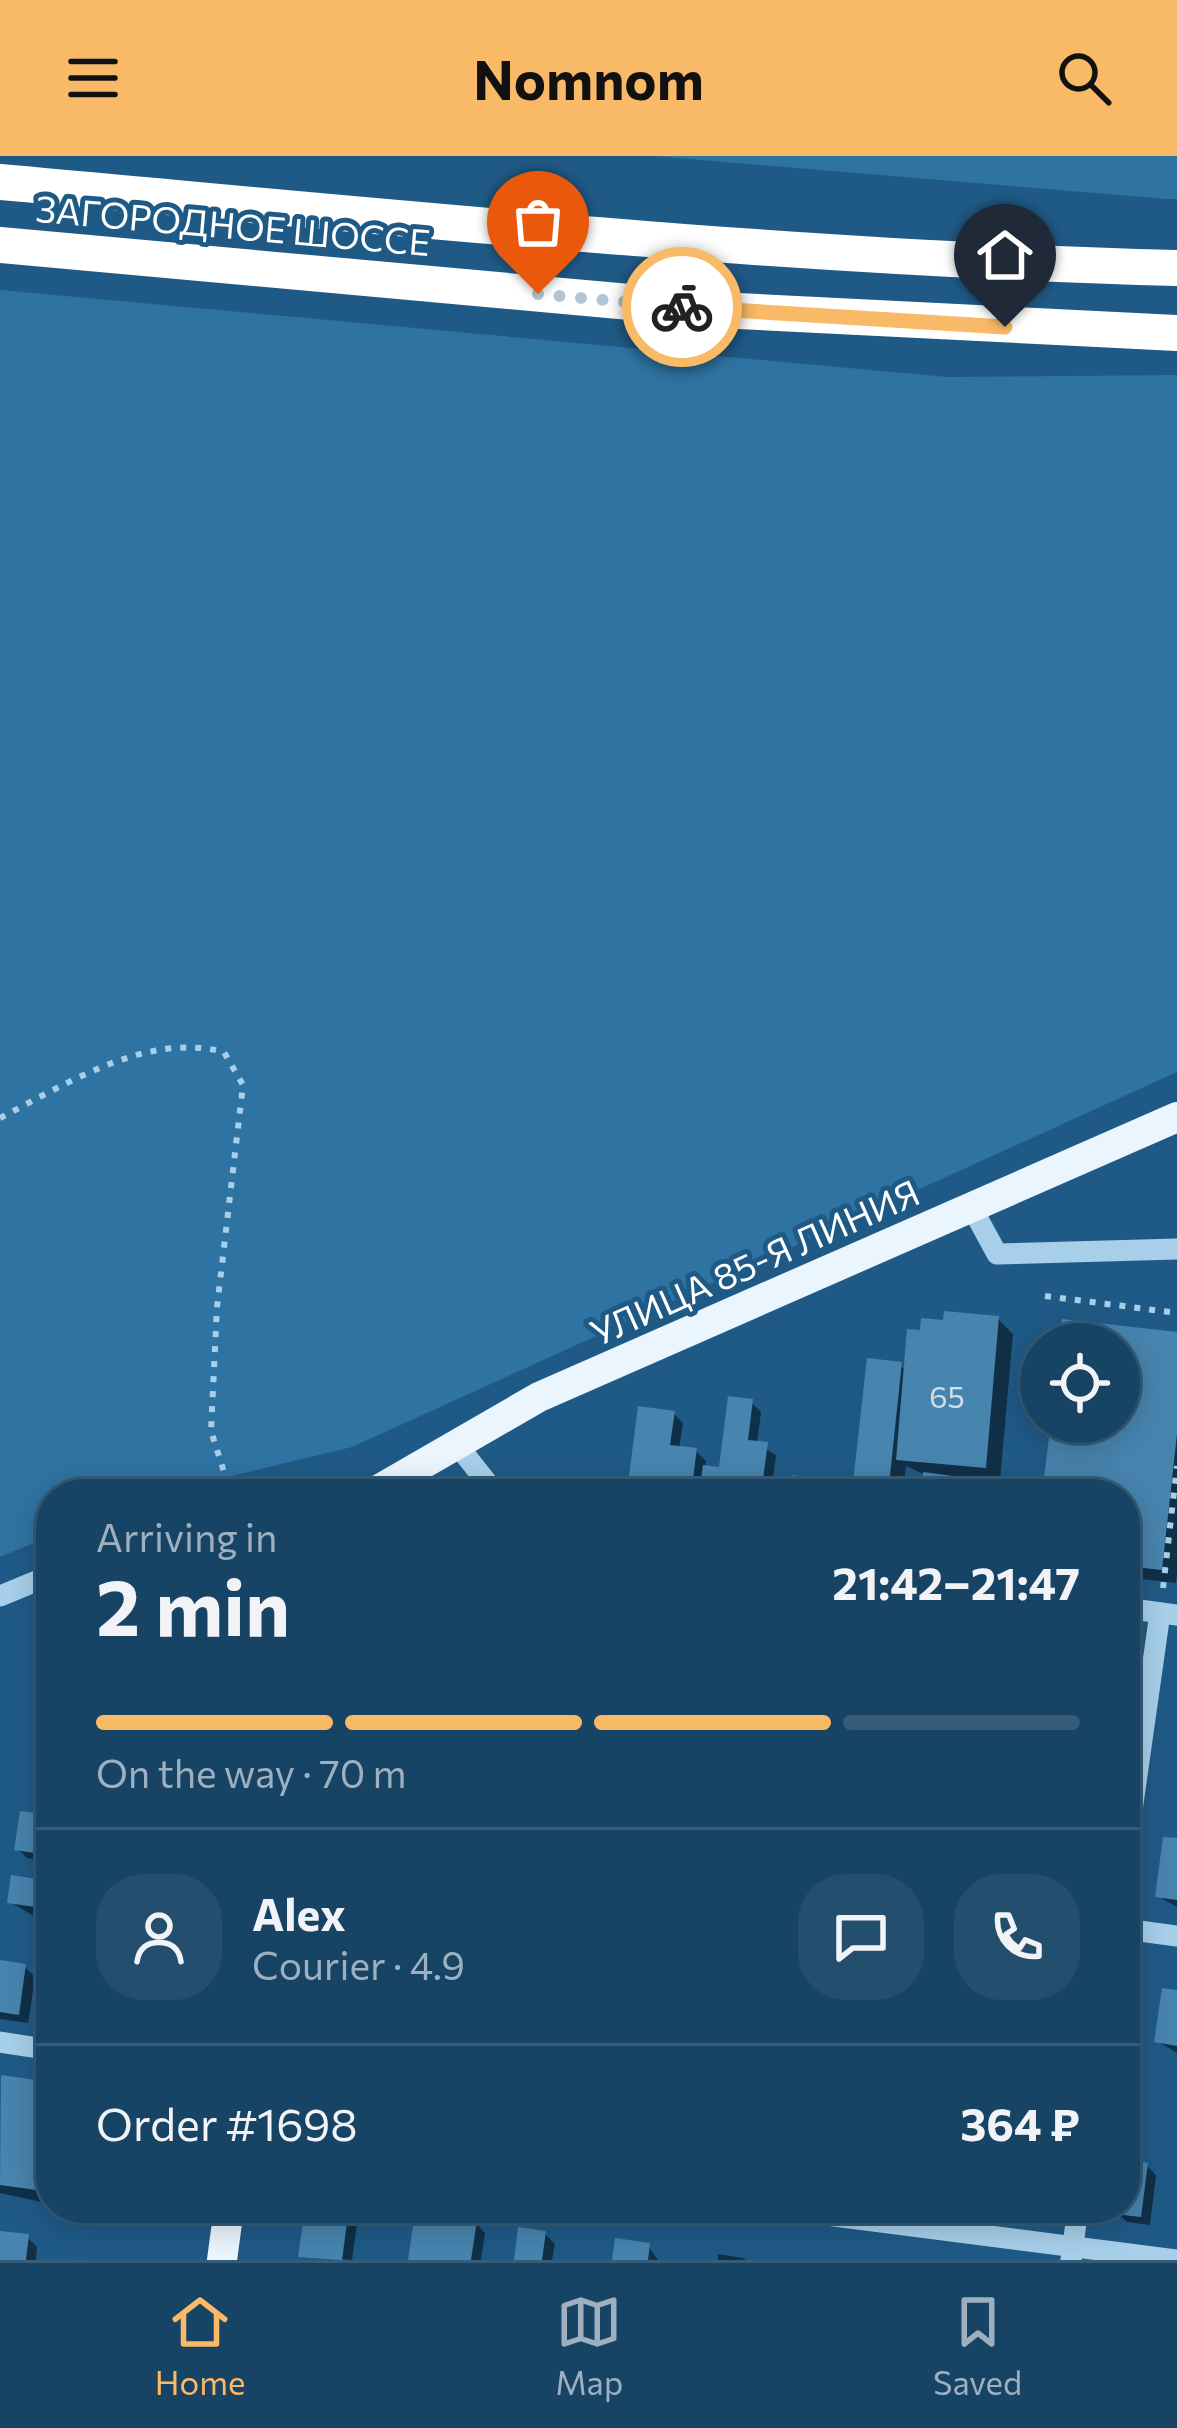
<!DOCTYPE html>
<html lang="en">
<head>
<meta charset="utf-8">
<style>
  body { margin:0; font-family:Commissioner,sans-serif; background:#244e6d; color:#f1f3f6; height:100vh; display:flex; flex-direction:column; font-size:45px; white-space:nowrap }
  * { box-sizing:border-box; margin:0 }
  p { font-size:39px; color:#9eb0bf }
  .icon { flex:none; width:66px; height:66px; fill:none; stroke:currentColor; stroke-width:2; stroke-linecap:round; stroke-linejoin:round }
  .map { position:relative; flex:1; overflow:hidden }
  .sheet { position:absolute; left:36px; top:1323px; width:1104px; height:744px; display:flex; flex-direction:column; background:#174464; border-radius:48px; box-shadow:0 6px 30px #0003,0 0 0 3px #365c78 }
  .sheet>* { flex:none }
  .tools { position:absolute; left:1020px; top:1167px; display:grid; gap:24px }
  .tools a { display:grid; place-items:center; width:120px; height:120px; border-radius:50%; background:#174464; box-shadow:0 6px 30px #0003,0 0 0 3px #365c78; font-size:60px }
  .pin { position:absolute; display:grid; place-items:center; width:102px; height:102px; color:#fff; margin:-123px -51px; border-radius:50% 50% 50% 0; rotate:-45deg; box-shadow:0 0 12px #0007 }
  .pin .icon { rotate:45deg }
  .courier { position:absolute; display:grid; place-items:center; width:120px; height:120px; margin:-60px; border:9px solid #f9ba67; border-radius:50%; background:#fff; color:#222; box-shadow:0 3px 15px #0007 }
  .head em { font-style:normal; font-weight:700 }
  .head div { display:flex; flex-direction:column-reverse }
  .head { display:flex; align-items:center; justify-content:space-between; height:204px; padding:0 60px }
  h1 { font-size:78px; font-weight:700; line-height:90px }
  .bar { display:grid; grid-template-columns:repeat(4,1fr); gap:18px 12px; align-content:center; height:144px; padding:0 60px }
  .bar i { height:15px; border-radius:9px; background:#365c78 }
  .bar .on { background:#f9ba67 }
  .bar p { grid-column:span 4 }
  .line { display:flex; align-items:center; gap:30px; padding:0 60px; border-top:3px solid #365c78 }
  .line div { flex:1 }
  .round { display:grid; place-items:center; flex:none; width:126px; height:126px; border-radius:48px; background:#244e6d }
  header { display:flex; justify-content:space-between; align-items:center; height:156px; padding:0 60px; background:#f9ba67; color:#111; font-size:54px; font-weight:700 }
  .tab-bar { display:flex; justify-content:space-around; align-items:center; height:168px; border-top:3px solid #365c78; background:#174464; font-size:33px; color:#9eb0bf }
  .tab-bar a { display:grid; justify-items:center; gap:6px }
  .tab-bar .on { color:#f9ba67 }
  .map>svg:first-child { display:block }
</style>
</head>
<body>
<header><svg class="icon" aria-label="menu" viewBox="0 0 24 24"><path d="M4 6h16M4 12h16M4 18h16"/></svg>Nomnom<svg class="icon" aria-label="search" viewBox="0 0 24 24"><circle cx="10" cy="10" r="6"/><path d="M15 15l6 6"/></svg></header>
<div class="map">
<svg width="1177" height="2104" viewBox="0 0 1177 2104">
  <rect width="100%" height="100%" fill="#1f5a86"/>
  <g fill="#2f73a2">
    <polygon points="655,0 1177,0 1177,43 1166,43"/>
    <polygon points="0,134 947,221 1177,219 1177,916 352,1291 157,1338 51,1338 51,1380 0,1401"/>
  </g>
  <g fill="#0007">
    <polygon points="998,1163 1013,1178 1000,1325 979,1323 992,1338 924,1338 926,1319 906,1310 903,1338 793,1338 856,1333 900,1209 906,1215"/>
    <polygon points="1177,1179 1177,1418 1176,1427 1125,1421 1125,1338 1004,1338 1046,1332 1054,1266 1119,1266 1119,1188 1062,1188"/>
    <polygon points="751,1246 761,1256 757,1288 776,1299 771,1338 630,1334 673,1257 683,1267 679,1293 696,1295 706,1305 705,1312 721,1314"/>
    <polygon points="51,1662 51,1698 45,1697 44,1705 27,1702 18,1693"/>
    <polygon points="1177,1685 1177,1751 1158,1740"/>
    <polygon points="51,1728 51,1770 10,1746"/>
    <polygon points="0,1807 25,1811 35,1821 28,1867 0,1863"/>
    <polygon points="1177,1837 1177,1897 1157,1885"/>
    <polygon points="3,1923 51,1929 51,2048 0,2037"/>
    <polygon points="1125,2006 1146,2009 1156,2019 1150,2069 1127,2066 1117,2057 1125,2052"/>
    <polygon points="308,2052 349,2052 358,2061 352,2104 301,2100"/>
    <polygon points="476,2067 485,2077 481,2104 411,2104"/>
    <polygon points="0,2078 27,2081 37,2091 36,2104 0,2104"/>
    <polygon points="545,2078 555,2088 552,2104 517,2104"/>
    <polygon points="648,2090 658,2104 615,2104"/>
    <polygon points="718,2098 743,2102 746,2104 718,2104"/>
  </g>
  <g fill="#4784ae">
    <polygon points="944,1155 999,1160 986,1312 896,1304 907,1173 920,1174 921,1162 943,1164"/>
    <polygon points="1062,1163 1177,1176 1177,1278 1162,1414 1125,1410 1125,1338 1001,1338 1003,1324 1043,1329 1051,1266 1119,1266 1119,1188 1059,1188"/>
    <polygon points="867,1202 902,1206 888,1338 790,1338 792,1319 853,1326"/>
    <polygon points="728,1240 753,1243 748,1284 768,1286 761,1338 699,1338 703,1309 719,1311"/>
    <polygon points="638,1250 675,1255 670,1289 697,1292 691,1338 627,1335"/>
    <polygon points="923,1316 984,1324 982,1338 921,1338"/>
    <polygon points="39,1458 51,1460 51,1506 33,1504"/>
    <polygon points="20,1655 51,1659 51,1691 36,1689 35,1697 14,1694"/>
    <polygon points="1163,1681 1177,1682 1177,1744 1155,1741"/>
    <polygon points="11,1719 51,1725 51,1763 34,1760 35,1751 7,1747"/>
    <polygon points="0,1804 26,1808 19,1859 0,1856"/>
    <polygon points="1162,1832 1177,1834 1177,1890 1154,1886"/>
    <polygon points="1,1919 51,1926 51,2036 0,2029"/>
    <polygon points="1125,2003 1148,2007 1141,2061 1114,2058 1115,2052 1125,2052"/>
    <polygon points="305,2052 349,2052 342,2104 298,2101"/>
    <polygon points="415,2056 477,2064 471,2104 408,2104"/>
    <polygon points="518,2071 546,2075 542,2104 514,2104"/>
    <polygon points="0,2075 29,2078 26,2104 0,2104"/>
    <polygon points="615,2082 650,2087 648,2104 612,2104"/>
  </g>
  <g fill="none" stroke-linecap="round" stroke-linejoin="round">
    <g stroke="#a7cfea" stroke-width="6" stroke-dasharray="6 9" stroke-linecap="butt">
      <path d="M0 962C68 927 147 876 224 896L243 929 217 1151 211 1275 231 1338"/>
      <polyline points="1045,1140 1177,1157"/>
      <polyline points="1163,1432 1177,1310"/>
    </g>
    <g stroke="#a7cfea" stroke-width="21">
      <polyline points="972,1052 997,1098 1177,1093"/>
      <polyline points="455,1286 496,1338"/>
      <polyline points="0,1440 51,1419"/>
      <polyline points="1125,1452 1177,1459"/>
      <polyline points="1125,1704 1160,1457"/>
      <polyline points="1125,1773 1177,1780"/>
      <polyline points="0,1886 51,1894"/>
      <polyline points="772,2052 1177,2104"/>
      <polyline points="1071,2104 1078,2052"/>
    </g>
    <g stroke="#ebf5fe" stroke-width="30">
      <polyline points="371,1338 539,1241 1177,961"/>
      <polyline points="222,2104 229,2052"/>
    </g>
    <g stroke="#fff" stroke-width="36">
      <path d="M0 26C392 61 783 102 1177 112"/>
      <polyline points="0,89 718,154 1177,177"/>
    </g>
  </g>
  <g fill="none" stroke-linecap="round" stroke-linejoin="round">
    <polyline stroke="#b1c5d5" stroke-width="12" stroke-dasharray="0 21.6" points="538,138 682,151"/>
    <polyline stroke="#f9ba67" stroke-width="15" points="682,151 1005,171"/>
  </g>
  <g text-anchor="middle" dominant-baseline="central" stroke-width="10" stroke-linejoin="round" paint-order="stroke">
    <g font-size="30" fill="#d1e0eb">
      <text x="947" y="1239">65</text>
    </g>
    <g font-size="36" fill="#fff" stroke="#1f5a86">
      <text transform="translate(233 68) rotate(5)">ЗАГОРОДНОЕ ШОССЕ</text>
      <text transform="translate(754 1105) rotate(-24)">УЛИЦА 85-Я ЛИНИЯ</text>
    </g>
  </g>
</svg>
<div class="tools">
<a><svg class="icon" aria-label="locate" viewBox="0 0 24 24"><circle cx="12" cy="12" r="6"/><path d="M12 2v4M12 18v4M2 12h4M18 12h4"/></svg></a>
</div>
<div class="pin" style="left:538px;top:138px;background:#ea580c"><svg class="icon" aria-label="bag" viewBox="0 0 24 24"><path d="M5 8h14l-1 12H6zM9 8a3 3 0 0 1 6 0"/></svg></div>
<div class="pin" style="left:1005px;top:171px;background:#1f2937"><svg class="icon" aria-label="home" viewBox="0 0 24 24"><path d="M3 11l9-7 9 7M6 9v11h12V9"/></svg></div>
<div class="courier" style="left:682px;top:151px"><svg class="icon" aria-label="bike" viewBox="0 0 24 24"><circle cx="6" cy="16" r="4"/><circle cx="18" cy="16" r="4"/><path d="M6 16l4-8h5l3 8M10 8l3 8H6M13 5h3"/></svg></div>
<section class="sheet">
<div class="head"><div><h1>2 min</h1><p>Arriving in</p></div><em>21:42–21:47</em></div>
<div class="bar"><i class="on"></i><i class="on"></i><i class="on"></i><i></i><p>On the way · 70 m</p></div>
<div class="line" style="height:216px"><a class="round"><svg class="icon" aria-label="person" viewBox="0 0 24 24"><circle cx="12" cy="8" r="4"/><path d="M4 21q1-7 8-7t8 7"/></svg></a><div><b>Alex</b><p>Courier · 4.9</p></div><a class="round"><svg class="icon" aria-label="chat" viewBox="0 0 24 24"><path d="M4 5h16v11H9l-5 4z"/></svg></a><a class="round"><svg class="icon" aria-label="phone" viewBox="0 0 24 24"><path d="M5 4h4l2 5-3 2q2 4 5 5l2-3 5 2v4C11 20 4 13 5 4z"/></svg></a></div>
<div class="line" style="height:156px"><div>Order #1698</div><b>364 ₽</b></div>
</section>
</div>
<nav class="tab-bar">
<a class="on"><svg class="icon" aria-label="home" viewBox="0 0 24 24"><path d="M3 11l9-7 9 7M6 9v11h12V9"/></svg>Home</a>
<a><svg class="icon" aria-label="map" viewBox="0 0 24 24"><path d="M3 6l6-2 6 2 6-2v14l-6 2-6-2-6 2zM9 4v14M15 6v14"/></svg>Map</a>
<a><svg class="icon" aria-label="saved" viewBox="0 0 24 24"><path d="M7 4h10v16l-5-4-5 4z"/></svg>Saved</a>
</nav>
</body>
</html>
